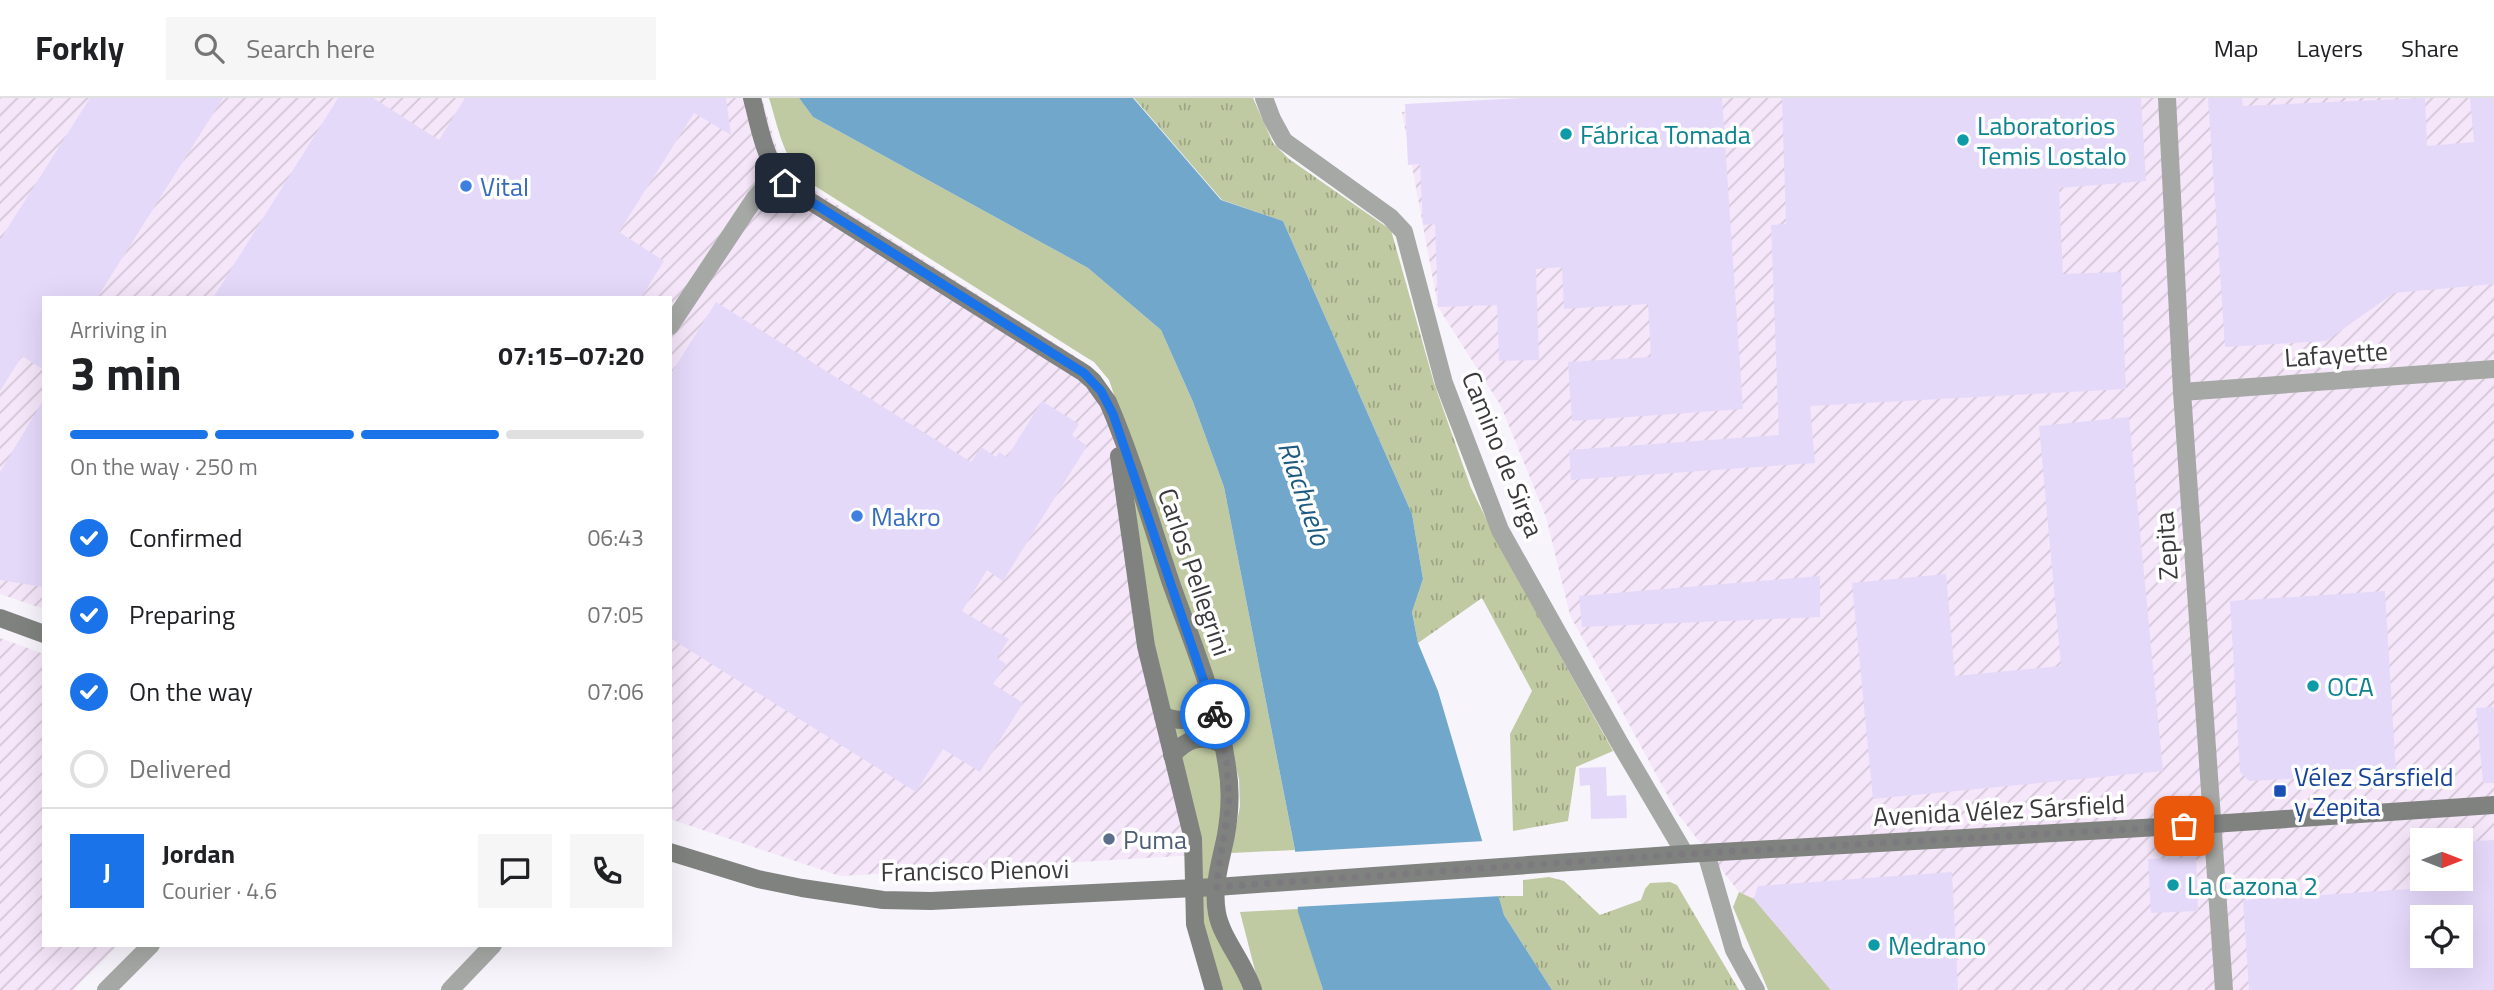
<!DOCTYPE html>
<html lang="en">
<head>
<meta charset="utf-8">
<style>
  body { margin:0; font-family:"Titillium Web",sans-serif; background:#f6f6f6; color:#202124; height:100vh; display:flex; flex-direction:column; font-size:26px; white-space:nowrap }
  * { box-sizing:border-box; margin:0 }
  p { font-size:23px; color:#757577 }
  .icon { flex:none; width:38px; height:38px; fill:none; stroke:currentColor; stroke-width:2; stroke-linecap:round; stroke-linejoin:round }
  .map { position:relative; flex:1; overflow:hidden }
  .sheet { position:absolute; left:42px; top:198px; width:630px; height:651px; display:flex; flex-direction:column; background:#fff; border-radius:0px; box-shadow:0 7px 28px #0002 }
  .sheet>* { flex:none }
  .needle { width:46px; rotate:90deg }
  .tools { position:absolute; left:2410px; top:730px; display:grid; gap:14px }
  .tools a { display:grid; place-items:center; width:63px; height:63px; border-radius:0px; background:#fff; box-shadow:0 7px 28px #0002; font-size:35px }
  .pin { position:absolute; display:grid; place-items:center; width:60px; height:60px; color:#fff; margin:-30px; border-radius:14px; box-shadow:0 4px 10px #0006 }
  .courier { position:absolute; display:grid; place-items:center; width:70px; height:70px; margin:-35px; border:5px solid #1a73e8; border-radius:50%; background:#fff; color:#222; box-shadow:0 2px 9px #0007 }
  .headline em { font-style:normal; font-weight:700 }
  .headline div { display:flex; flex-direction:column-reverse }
  .headline { display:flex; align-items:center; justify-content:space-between; height:119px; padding:0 28px }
  h1 { font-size:46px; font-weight:700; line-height:52px }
  .bar { display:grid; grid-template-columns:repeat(4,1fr); gap:10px 7px; align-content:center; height:84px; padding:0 28px }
  .bar i { height:9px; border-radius:5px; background:#e0e0e0 }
  .bar .on { background:#1a73e8 }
  .bar p { grid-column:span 4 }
  .line { display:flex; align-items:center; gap:18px; padding:0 28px; border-top:2px solid #e0e0e0 }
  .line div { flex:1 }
  .round { display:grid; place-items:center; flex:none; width:74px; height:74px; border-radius:0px; background:#f6f6f6 }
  ol { padding:0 28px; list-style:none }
  li { display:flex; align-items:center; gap:21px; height:77px }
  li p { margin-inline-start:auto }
  li .icon { padding:7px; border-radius:50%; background:#1a73e8; color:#fff; stroke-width:4 }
  li:last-child { color:#757577 }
  li i { width:38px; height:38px; border:4px solid #e0e0e0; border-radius:50% }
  header { display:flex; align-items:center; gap:42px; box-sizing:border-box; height:98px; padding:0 35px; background:#fff; border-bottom:2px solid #e0e0e0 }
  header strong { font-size:33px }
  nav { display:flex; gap:38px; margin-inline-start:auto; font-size:24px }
  .search { width:490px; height:63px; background:#f6f6f6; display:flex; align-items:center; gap:18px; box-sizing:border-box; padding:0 24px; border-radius:0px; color:#757577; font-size:26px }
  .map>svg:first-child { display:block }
</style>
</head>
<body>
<header>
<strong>Forkly</strong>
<div class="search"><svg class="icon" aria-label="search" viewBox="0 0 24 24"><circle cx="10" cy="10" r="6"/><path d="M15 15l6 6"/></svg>Search here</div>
<nav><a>Map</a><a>Layers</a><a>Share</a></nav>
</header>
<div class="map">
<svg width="2494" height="892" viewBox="0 0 2494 892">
  <defs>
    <pattern id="industrial-furrows" width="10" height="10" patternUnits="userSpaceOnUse" patternTransform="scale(1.75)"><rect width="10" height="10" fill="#f5e6f9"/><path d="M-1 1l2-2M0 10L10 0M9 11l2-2" fill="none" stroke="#d3c6d6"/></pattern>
    <pattern id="park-tufts" width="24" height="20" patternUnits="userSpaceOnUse" patternTransform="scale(1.75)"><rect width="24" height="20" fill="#c0caa2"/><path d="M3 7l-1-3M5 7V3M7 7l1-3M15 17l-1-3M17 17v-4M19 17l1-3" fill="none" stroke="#9da585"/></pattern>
  </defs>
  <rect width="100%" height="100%" fill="#f7f4fb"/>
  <g fill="url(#industrial-furrows)" fill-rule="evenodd">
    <polygon points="0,0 762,0 779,57 792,78 1092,269 1108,292 1235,684 1231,755 840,778 670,721 670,200 44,200 44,511 0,496"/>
    <path d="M1555 0H2494V892H1831L1754 801 1739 794 1677 715 1570 517 1546 419 1501 308 1438 209 1402 14ZM2422 742H2460V780H2422ZM2422 819H2460V858H2422Z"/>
    <polygon points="0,540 44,556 44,847 118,847 73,892 0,892"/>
  </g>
  <g fill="#c0caa2">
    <path d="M769 0H799L813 19 1088 170 1161 232 1193 304 1224 389 1295 752 1231 755 1240 708 1239 681 1216 598 1109 282 1094 264 1084 258 804 81C783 59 778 29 769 0Z"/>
    <polygon points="1113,316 1227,667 1216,789 1253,892 1214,892 1194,813 1172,657"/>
    <polygon points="1739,794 1754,801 1831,892 1768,892 1733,809"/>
    <polygon points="1298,811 1323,892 1260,892 1240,814"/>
  </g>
  <g fill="url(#park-tufts)">
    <polygon points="1134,0 1253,0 1273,45 1289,61 1391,132 1434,285 1471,390 1500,449 1613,653 1576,669 1568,723 1513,733 1510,636 1532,593 1482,500 1418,545 1412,514 1423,481 1412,416 1283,123 1222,102"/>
    <polygon points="1549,779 1564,783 1600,817 1641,802 1645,791 1650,785 1670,784 1677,787 1739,892 1552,892 1504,817 1498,798 1523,798 1523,782"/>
  </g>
  <polygon fill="#71a7cb" points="799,0 1133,0 1221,102 1283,123 1412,416 1423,481 1412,514 1418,545 1438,593 1504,817 1552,892 1323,892 1298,814 1295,752 1224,389 1193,304 1161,232 1088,170 813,19"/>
  <polygon fill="#f7f4fb" points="1485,743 1502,798 1294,809 1291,754"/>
  <g fill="#e5d9fa" fill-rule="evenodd">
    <polygon points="90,0 223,0 97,200 44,200 44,272 22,258 0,293 0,142"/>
    <polygon points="338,0 373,0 439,42 465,0 726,0 731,37 694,15 619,134 664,163 641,200 213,200"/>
    <polygon points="1523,0 1722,0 1743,311 1572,323 1568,264 1651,259 1648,206 1564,211 1562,169 1536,171 1539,262 1499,263 1497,207 1438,209 1435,126 1423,127 1420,66 1408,67 1405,6"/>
    <polygon points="1782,0 2141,0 2146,83 2059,90 2063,176 2121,174 2126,291 1810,308 1815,365 1571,382 1569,352 1779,337 1771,127 1786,126"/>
    <polygon points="2208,0 2242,0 2243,8 2425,0 2427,48 2474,44 2470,0 2494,0 2494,186 2394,195 2326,243 2225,249"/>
    <polygon points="716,204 971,364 981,349 996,359 999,354 1007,359 1042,303 1079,326 1072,337 1087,348 1003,483 987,472 962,513 1009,541 997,560 1006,566 993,586 1023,605 980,674 943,651 916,694 670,540 670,277"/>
    <polygon points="44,301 44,489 0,482 0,374"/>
    <polygon points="2129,319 2163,673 1873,701 1852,485 1946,476 1955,578 2061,568 2039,328"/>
    <polygon points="1820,478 1820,519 1582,529 1579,498"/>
    <polygon points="2385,493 2396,675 2249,683 2240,674 2230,503"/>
    <polygon points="2494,609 2494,685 2483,685 2476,610"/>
    <polygon points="1606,669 1607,698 1626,697 1627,720 1591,721 1590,687 1580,688 1579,670"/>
    <path d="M2494 742V892H2249L2243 802 2456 788V780H2460V744ZM2422 819H2460V858H2422Z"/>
    <polygon points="2196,759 2198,813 2151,815 2148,761"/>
    <polygon points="1952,774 1958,892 1831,892 1754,801 1758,788"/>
  </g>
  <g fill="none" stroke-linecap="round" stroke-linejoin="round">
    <g stroke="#a5a8a5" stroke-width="18">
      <polyline points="1264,0 1272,21 1284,43 1390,119 1404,134 1444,285 1500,432 1619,644 1685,756"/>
      <polyline points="2167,0 2182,294 2224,892"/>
      <polyline points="670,228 755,100 776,76"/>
      <polyline points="2182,294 2494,271"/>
      <polyline points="1706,755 1734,852 1756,892"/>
      <polyline points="106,892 151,847"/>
      <polyline points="450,892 493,847"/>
    </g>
    <g stroke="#7f827f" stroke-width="18">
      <path d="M752 0C762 38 764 66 794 93L1084 275 1093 283 1108 304C1133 362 1151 425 1171 485 1192 544 1218 605 1227 668 1231 690 1230 714 1226 737 1221 763 1212 788 1217 815 1221 839 1245 866 1253 892"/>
      <polyline points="1119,358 1146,548 1193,741 1195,826 1214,892"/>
      <polyline points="0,520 44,536"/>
      <path d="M1163 618C1184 626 1198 622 1212 606"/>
      <path d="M1172 657C1188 640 1201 636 1222 646"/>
      <polyline points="670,754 758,781 802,790 883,802 931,803 1216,789 1685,756 2212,726 2494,707"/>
    </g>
  </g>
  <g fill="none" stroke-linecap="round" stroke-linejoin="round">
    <polyline stroke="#7d7a7f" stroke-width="7" stroke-dasharray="0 12.6" points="1215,616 1227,667 1229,705 1216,789 1685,756 2184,728"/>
    <polyline stroke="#1a73e8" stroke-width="9" points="785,85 794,93 1084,275 1101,293 1113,316 1215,616"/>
  </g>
  <g fill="#0f9aa8" stroke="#fff" stroke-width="2.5">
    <circle cx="1566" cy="36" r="7"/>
    <circle cx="1963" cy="42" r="7"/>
    <circle cx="2313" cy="588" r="7"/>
    <circle cx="2173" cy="787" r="7"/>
    <circle cx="1874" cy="847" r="7"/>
  </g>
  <g fill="#3f7fe0" stroke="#fff" stroke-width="2.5">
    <circle cx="466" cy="88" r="7"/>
    <circle cx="857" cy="418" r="7"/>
  </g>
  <rect fill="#1a4fb4" stroke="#fff" stroke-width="2.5" x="2273" y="686" width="14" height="14" rx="3.5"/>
  <circle fill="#5c6f8a" stroke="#fff" stroke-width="2.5" cx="1109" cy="741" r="7"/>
  <g text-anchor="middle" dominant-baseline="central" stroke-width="7" stroke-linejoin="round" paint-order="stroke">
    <g font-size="26" fill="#0d838f" stroke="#fff" text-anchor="start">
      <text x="1977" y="27">Laboratorios<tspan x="1977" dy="30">Temis Lostalo</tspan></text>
      <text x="1580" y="36">Fábrica Tomada</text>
      <text x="2327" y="588">OCA</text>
      <text x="2187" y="787">La Cazona 2</text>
      <text x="1888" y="847">Medrano</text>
    </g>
    <g font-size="26" fill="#366cbe" stroke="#fff" text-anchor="start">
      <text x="480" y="88">Vital</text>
      <text x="871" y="418">Makro</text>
    </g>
    <g font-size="26" fill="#3b393c" stroke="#fff">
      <text transform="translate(2336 256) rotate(-4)">Lafayette</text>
      <text transform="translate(1503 356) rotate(68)">Camino de Sirga</text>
      <text transform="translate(2166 448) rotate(-94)">Zepita</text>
      <text transform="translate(1195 474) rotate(71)">Carlos Pellegrini</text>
      <text transform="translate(1999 712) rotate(-3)">Avenida Vélez Sársfield</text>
      <text transform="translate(975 772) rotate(-1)">Francisco Pienovi</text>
    </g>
    <g font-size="26" fill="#164399" stroke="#fff" text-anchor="start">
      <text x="2294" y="678">Vélez Sársfield<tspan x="2294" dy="30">y Zepita</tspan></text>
    </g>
    <g font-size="26" fill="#4e5e75" stroke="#fff" text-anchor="start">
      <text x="1123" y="741">Puma</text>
    </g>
    <g font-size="28" font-style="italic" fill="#1c5a7f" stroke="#fff">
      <text transform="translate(1305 395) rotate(71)">Riachuelo</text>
    </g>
  </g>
</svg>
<div class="tools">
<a><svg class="needle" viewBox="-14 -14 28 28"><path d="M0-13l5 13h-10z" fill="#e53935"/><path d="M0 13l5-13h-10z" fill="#757577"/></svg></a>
<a><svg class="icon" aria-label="locate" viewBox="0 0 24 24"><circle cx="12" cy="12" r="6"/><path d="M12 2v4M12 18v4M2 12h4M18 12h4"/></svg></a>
</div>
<div class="pin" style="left:2184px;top:728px;background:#ea580c"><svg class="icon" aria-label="bag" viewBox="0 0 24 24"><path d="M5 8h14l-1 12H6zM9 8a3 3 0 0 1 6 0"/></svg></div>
<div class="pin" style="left:785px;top:85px;background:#1f2937"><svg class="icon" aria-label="home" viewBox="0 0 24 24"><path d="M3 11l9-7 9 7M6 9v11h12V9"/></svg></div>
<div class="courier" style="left:1215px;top:616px"><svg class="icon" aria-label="bike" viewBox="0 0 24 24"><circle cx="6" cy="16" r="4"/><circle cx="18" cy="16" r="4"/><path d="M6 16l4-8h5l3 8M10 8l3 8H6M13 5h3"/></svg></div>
<section class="sheet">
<div class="headline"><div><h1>3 min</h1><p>Arriving in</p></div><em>07:15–07:20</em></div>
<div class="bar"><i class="on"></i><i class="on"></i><i class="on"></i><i></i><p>On the way · 250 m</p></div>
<ol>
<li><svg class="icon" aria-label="check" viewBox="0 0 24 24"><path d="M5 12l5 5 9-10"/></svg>Confirmed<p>06:43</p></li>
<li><svg class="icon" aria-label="check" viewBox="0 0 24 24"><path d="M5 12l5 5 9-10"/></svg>Preparing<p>07:05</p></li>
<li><svg class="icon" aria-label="check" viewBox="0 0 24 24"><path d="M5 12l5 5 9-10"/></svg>On the way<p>07:06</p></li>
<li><i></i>Delivered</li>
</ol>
<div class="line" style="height:126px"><b class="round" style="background:#1a73e8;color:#fff">J</b><div><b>Jordan</b><p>Courier · 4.6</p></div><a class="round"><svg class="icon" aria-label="chat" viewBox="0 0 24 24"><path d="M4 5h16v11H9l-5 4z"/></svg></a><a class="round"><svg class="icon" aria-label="phone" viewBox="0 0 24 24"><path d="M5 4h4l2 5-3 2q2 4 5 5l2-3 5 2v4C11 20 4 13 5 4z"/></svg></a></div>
</section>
</div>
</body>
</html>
